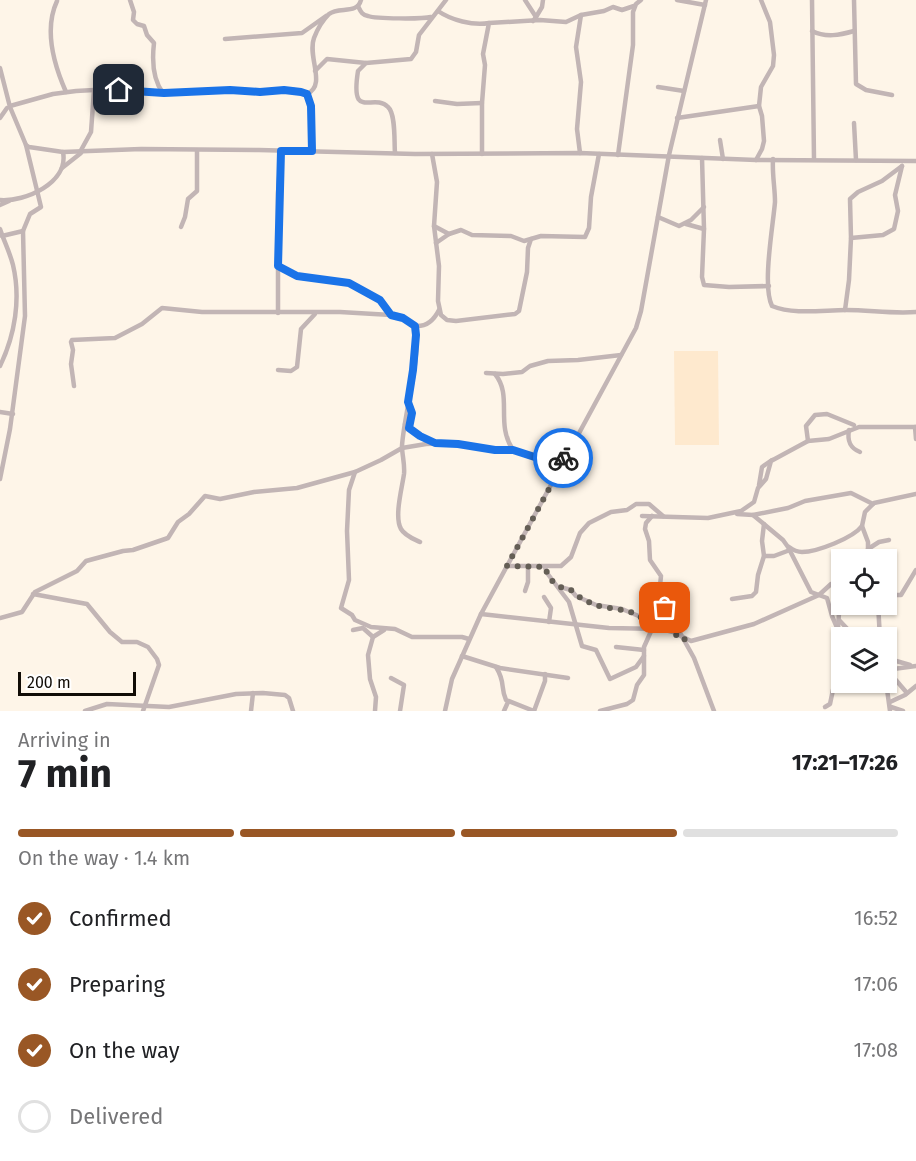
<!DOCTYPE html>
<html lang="en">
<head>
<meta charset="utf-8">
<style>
  body { margin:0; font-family:"Fira Sans",sans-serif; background:#f6f6f6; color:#202124; height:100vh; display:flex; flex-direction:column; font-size:22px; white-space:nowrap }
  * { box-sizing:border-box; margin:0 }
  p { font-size:20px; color:#757577 }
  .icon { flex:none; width:33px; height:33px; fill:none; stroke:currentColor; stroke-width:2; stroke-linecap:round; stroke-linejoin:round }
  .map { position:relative; height:711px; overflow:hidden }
  .details { display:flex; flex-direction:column; background:#fff; flex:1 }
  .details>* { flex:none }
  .controls { position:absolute; left:831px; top:549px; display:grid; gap:12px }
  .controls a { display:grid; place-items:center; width:66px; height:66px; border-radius:0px; background:#fff; box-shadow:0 2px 4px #0004; font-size:30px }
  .scale { position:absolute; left:18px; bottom:15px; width:118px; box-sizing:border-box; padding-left:6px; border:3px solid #110c06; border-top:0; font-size:16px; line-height:21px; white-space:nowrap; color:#110c06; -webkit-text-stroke:4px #fff; paint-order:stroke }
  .pin { position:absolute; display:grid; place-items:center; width:51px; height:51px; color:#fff; margin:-26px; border-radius:12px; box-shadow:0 3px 9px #0006 }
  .courier { position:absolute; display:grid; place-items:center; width:60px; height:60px; margin:-30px; border:4px solid #1a73e8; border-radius:50%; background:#fff; color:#222; box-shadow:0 2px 8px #0007 }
  .overview em { font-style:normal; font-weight:700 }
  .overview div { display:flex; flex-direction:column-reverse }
  .overview { display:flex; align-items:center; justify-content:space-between; height:102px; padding:0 18px }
  h1 { font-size:39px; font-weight:700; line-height:45px }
  .bar { display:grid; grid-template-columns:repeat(4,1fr); gap:9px 6px; align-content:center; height:72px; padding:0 18px }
  .bar i { height:8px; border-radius:4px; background:#e0e0e0 }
  .bar .selected { background:#995725 }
  .bar p { grid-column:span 4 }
  ol { padding:0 18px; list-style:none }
  li { display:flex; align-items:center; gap:18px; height:66px }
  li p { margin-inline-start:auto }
  li .icon { padding:6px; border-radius:50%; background:#995725; color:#fff; stroke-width:4 }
  li:last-child { color:#757577 }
  li i { width:33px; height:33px; border:3px solid #e0e0e0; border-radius:50% }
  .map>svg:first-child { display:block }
</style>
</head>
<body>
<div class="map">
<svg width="916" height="711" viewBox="0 0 916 711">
  <rect width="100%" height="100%" fill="#fef5e8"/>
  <polygon fill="#fee9ce" points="674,351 718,351 719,445 675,445"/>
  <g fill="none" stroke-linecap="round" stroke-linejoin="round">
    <g stroke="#c2b5b5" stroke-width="4.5">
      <path d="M130 0 134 12 133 20 137 24 144 26 147 35 154 43C152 60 153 80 163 93"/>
      <polyline points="525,0 536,17 533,21"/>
      <polyline points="677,0 705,5"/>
      <polyline points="812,0 814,159"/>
      <polyline points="854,0 856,84 866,90 892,95"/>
      <path d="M57 1C44 29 54 65 66 92"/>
      <path d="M358 6C361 12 362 15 368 16 376 19 423 19 431 17"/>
      <path d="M438 11C451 20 473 26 489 23"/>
      <polyline points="536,17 542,7 543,0"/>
      <path d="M812 31C826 38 840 35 854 31"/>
      <polyline points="225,39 302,33 326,16"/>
      <polyline points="0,68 10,107 26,145 29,147 63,152 141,149 259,150 415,154 580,153 756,160 916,161"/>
      <polyline points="315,71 327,59 366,63"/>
      <polyline points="658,87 684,91"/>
      <path d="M307 94C327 85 307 57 314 38 317 30 323 20 329 14 339 6 357 15 361 0"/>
      <polyline points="435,101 457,104 482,103"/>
      <polyline points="10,106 53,94 76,91 112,89 163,93 294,90 307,94 310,100 312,151"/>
      <polyline points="0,118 7,108"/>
      <polyline points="677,118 759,106"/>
      <polyline points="854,123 856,160"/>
      <polyline points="720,140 723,159"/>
      <polyline points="80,152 91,132 94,90"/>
      <path d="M395 153C394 142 396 114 388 107 373 92 350 122 358 71L366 63 411 59 416 52 419 35 446 0"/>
      <polyline points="580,153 577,129 581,82 576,47 581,15"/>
      <polyline points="432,154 437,182 434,226 439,266 438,301 441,315 447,320 456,321 515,314 519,311 527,272 528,248 531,239"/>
      <polyline points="482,154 482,103 485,65 483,54 489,23 540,20 566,22 581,15 604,11 613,7 622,10 634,6"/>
      <polyline points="618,155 633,45 633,12 636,4 641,0"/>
      <polyline points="702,158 704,229 702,277 704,285 729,287 769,286"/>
      <path d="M773 159C772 174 775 188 775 202 773 226 762 286 772 306 794 315 823 310 846 310 870 310 892 314 916 312"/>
      <polyline points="756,160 762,149 764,141 762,116 759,106 761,87 773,66 774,55 770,22 761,0"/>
      <polyline points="62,168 81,153"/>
      <path d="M0 200C25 202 69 183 63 152"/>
      <polyline points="0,205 9,201"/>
      <polyline points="658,217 679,226 691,220 704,207"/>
      <polyline points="686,224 704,229"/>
      <polyline points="434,226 449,234"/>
      <polyline points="181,227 185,217 188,199 197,191 197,151"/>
      <path d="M0 229C4 241 10 253 13 265 21 299 15 335 0 366"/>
      <polyline points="2,236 23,231"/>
      <polyline points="851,238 883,235 894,229 898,211 895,195 902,166"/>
      <polyline points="436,243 449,234 461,230 472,235 511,236 524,241 541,236 585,237 589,228 591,197 599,154"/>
      <polyline points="278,266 303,278 349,283 380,300 391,315"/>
      <polyline points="845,310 849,280 851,238 850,199 858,192 882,181 902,166"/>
      <polyline points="278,313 278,193 281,151"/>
      <path d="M415 326C426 327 434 320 439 310"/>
      <polyline points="278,370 291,371 297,367 301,329 315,314"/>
      <polyline points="486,373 503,374 522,372 530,366 548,361 578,360 621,355"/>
      <path d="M495 374C513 396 495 423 513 450"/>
      <path d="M74 386 71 364 73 350 71 342 72 340 115 338 142 324 162 308 202 312H340L391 315 403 318 415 326C422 356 404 413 402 446 402 455 405 464 404 474 402 488 394 517 401 529 405 536 414 539 420 542"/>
      <polyline points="408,402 412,413 409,428"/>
      <polyline points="0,412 13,414"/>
      <polyline points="405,424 420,436 433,442"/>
      <polyline points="915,427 916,439"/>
      <path d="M849 430C847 441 850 448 860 452"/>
      <polyline points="808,441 806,426 815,415 827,414 854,425"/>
      <polyline points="355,472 349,490 347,531 349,580 341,608 352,615 355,620 371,627 395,629 412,637 462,637 469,639"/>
      <polyline points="0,479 10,429 25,316 23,231 30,214 41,207 26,145"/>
      <polyline points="759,485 762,467 772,460"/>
      <polyline points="737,514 753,515 783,540 788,547 811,592 827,598 832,616 842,639"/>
      <polyline points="753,515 788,508 805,501 851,493 873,504"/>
      <polyline points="642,516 708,518 741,511 754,502 758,488 766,479 771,461 808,441 829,439 859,427 916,427"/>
      <polyline points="652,516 646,523 645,529 649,541 650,560 661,576 659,595 694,658 714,711"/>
      <path d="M789 547C793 550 797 552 802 552 817 552 853 538 862 526"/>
      <polyline points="868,549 879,542 889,540"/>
      <polyline points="764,556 774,556 790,550"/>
      <polyline points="836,558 841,580 838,629"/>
      <polyline points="868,560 868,542 862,526 865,512 874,503 916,494"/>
      <polyline points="507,566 561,566 571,557 580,533 589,523 611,512 627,510 636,504 649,504 663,516"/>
      <polyline points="545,567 547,573 569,602 582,646 596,650 610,679 636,667 644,656"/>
      <polyline points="560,587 571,590 576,596 596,605 622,609 641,617 649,629"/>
      <polyline points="525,591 528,582 528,567"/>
      <polyline points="33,594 87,604 110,632 122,642 137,642 148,647 157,659 159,665 143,711"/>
      <polyline points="886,595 901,595 916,570"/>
      <polyline points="544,597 551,608 549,622"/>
      <polyline points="732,599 752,596 756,592 758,575 764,556 762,541 764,524"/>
      <polyline points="878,604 880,638"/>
      <polyline points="481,614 609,628 661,629 673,632 691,641 754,624 819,595 831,584 842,579"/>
      <polyline points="0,618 22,612 35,592 77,571 86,561 123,551 133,550 168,538 178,522 189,514 205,496 220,499 254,492 297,488 355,472 381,460 402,448 426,444 448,443 495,450 513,450 551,461 558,461 565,457"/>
      <polyline points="839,620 856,638"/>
      <polyline points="353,630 363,628 373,637"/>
      <polyline points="616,647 644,650"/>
      <polyline points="462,656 500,668 568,678"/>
      <polyline points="886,658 910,665"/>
      <path d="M496 667C506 683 500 687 506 700L534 711"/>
      <polyline points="886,670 916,666"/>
      <polyline points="886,675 895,679 907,693"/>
      <polyline points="391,678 404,685 400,711"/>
      <polyline points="886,682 890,711"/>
      <polyline points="890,702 905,695 916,686"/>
      <polyline points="825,707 830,704 834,685 842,680"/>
      <polyline points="891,707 903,711"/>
      <polyline points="85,711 107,704 169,707 236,694 263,693 285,695 289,698 293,711"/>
      <polyline points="251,711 253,693"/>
      <polyline points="375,711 376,697 370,679 368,655 373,637 384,630"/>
      <polyline points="445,711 452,679 481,614 636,328 641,311 669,155 706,0"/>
      <polyline points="504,711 508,702"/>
      <polyline points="534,711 545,681 545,674"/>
      <polyline points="600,711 627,704 633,700 637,685 644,675 644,647 652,629"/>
    </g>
  </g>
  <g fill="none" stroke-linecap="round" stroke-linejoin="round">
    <path stroke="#645e55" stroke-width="6" stroke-dasharray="0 10.8" d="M563 458 567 456 507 566 545 567C547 574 552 583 559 586 563 589 568 587 572 591 580 598 585 601 596 605 614 611 642 607 649 629L667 630 685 640 665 608"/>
    <polyline stroke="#1a73e8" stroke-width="8" points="119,90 164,93 230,90 260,92 284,90 301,92 307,94 311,106 312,151 281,151 278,266 297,276 349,283 380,300 391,315 403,318 415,326 416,335 413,370 408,402 412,413 409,428 420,436 435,443 458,444 495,450 513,450 547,461 558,461 563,458"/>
  </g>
</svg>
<div class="controls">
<a><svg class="icon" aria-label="locate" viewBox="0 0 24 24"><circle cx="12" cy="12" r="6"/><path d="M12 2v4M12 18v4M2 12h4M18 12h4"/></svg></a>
<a><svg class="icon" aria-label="layers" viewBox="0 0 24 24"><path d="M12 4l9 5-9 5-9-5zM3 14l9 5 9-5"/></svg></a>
</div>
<div class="scale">200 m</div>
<div class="pin" style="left:665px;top:608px;background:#ea580c"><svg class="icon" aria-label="bag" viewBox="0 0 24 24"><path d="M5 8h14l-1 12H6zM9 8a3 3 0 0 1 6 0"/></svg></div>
<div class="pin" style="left:119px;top:90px;background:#1f2937"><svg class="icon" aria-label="home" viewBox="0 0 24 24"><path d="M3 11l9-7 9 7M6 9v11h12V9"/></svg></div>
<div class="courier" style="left:563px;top:458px"><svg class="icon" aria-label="bike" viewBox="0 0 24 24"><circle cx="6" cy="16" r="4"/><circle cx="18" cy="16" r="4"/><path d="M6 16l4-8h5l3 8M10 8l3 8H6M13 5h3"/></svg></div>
</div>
<section class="details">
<div class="overview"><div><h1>7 min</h1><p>Arriving in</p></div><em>17:21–17:26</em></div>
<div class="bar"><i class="selected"></i><i class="selected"></i><i class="selected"></i><i></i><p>On the way · 1.4 km</p></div>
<ol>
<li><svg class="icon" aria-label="check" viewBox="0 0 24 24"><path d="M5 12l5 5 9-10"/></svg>Confirmed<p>16:52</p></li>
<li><svg class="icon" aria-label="check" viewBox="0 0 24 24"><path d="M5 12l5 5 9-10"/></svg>Preparing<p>17:06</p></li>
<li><svg class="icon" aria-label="check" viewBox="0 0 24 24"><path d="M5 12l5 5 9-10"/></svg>On the way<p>17:08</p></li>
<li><i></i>Delivered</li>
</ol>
</section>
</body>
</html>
